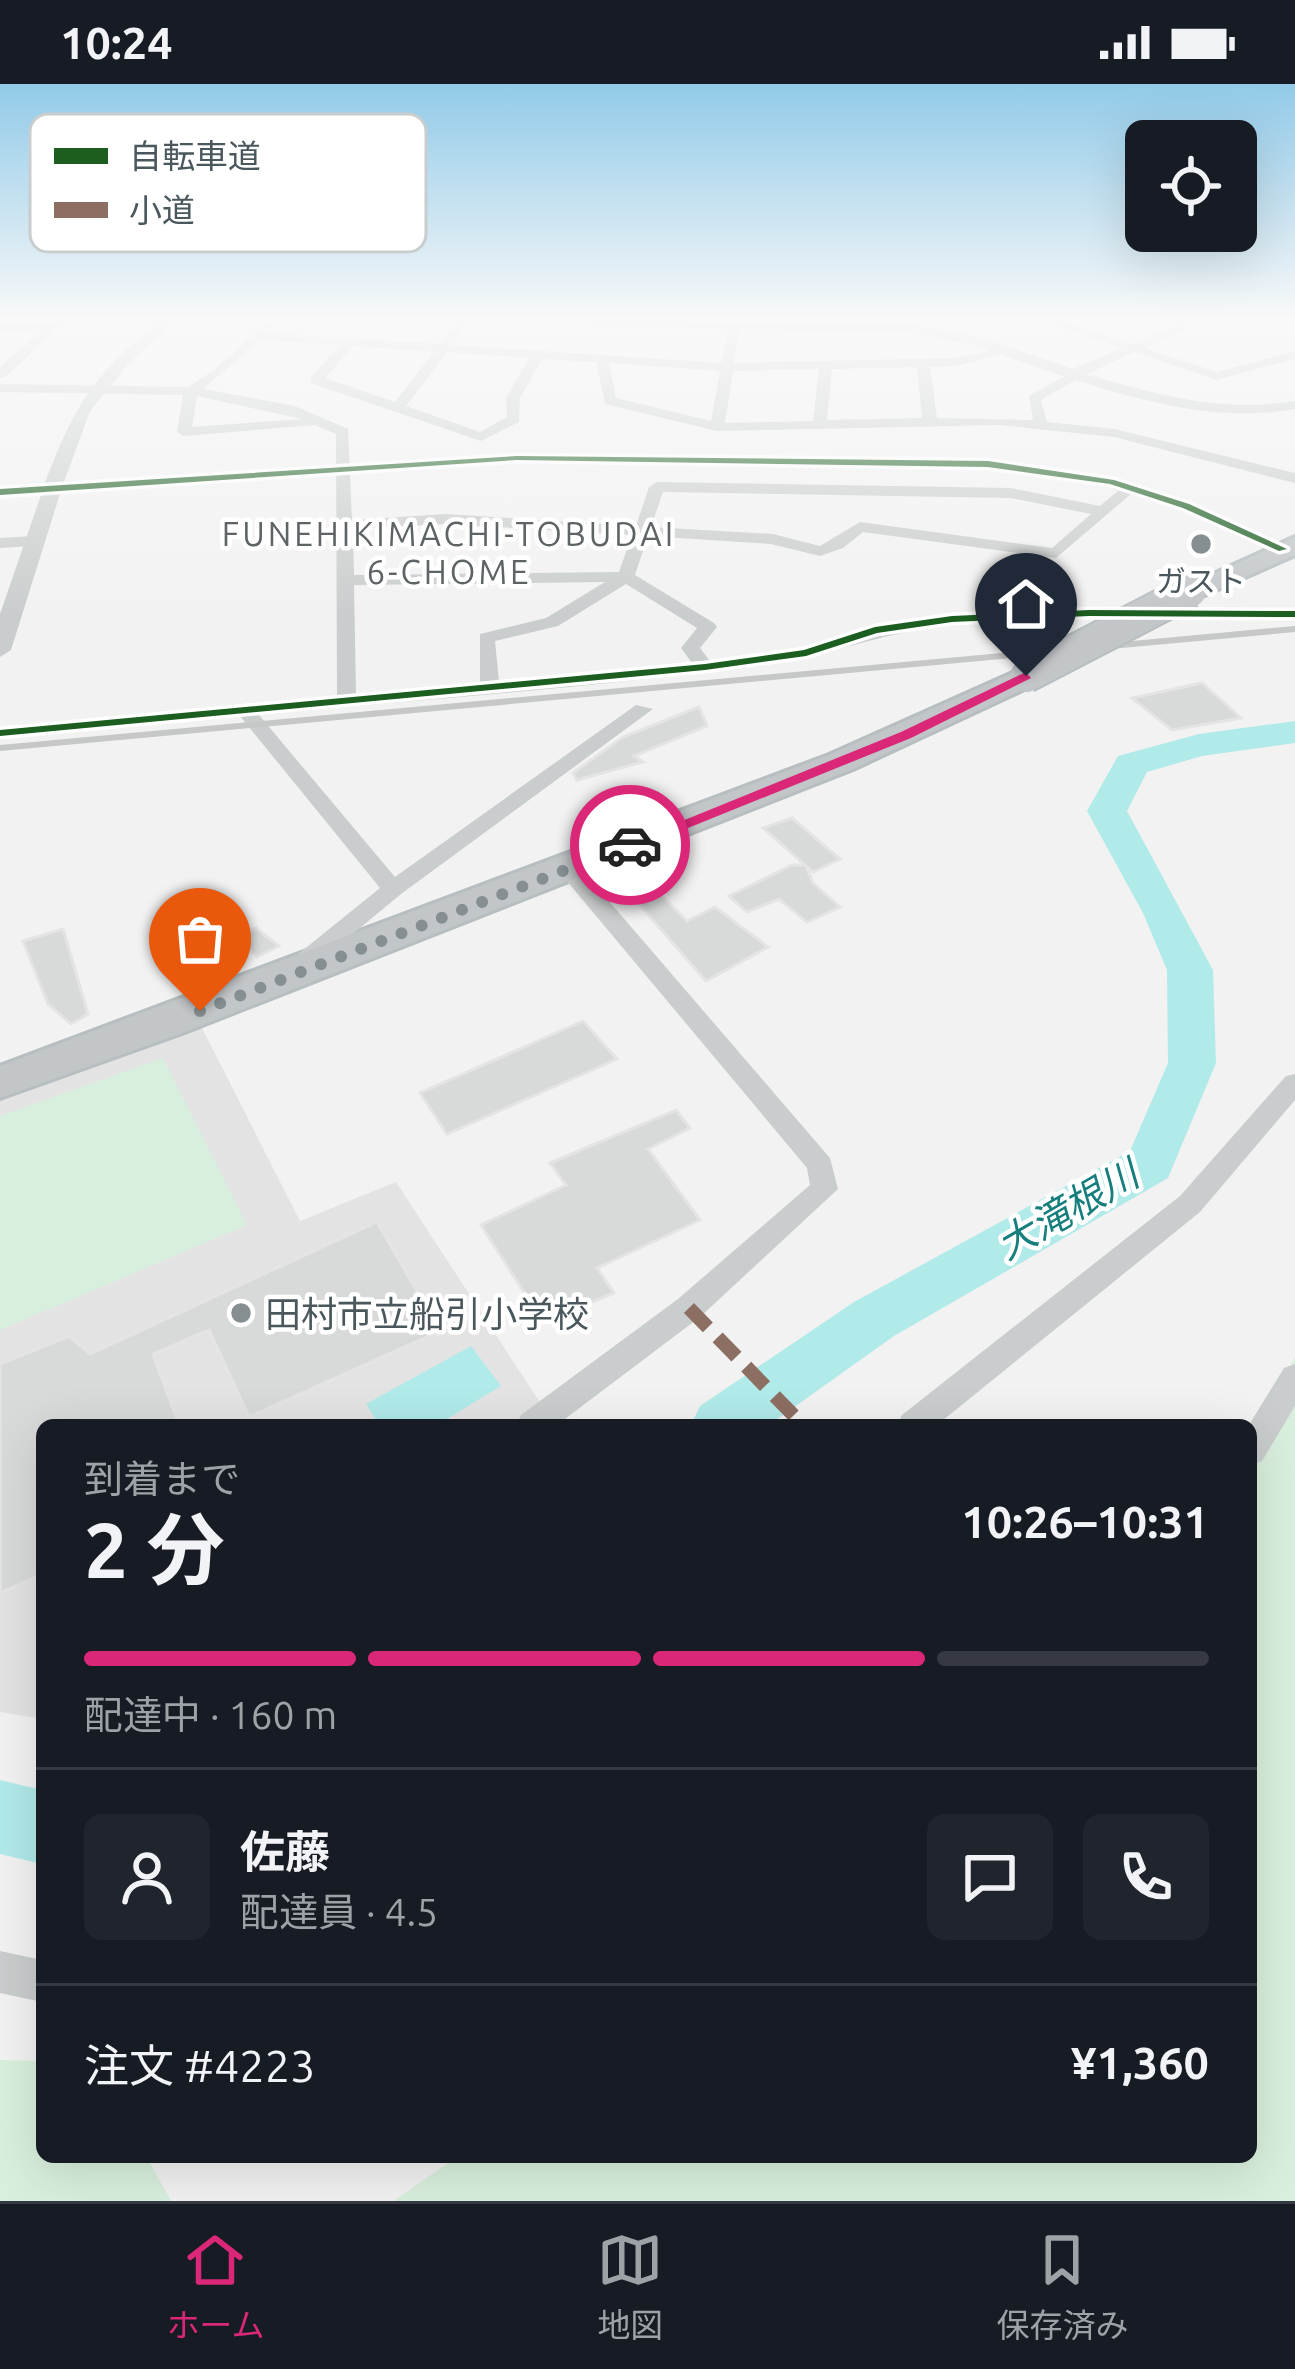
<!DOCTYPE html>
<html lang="ja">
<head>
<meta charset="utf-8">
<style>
  body { margin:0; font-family:Ubuntu,"Noto Sans JP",sans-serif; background:#20242c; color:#f1f3f6; height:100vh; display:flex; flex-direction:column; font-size:45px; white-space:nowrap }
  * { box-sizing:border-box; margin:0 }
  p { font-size:39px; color:#9ea1a6 }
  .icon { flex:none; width:66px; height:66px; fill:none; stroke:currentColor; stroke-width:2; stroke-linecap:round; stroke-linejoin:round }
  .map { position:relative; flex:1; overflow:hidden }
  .side { position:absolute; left:36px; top:1335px; width:1221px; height:744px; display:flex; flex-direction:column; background:#171b24; border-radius:18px; box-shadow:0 12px 48px #0002 }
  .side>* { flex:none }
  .tools { position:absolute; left:1125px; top:36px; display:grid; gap:24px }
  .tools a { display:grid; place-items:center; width:132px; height:132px; border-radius:18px; background:#171b24; box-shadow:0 12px 48px #0002; font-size:60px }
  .pin { position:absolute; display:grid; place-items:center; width:102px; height:102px; color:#fff; margin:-123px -51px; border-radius:50% 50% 50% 0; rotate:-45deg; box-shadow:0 0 12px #0007 }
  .pin .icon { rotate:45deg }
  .courier { position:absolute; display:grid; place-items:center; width:120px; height:120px; margin:-60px; border:9px solid #db2777; border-radius:50%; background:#fff; color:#222; box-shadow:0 3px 15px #0007 }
  .headline em { font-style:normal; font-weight:700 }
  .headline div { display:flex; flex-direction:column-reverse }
  .headline { display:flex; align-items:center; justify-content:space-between; height:204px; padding:0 48px }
  h1 { font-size:78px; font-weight:700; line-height:90px }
  .bar { display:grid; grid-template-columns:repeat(4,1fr); gap:18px 12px; align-content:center; height:144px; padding:0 48px }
  .bar i { height:15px; border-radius:9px; background:#363941 }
  .bar .current { background:#db2777 }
  .bar p { grid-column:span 4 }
  .line { display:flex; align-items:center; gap:30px; padding:0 48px; border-top:3px solid #363941 }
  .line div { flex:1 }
  .round { display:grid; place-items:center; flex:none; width:126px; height:126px; border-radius:18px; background:#20242c }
  .status { display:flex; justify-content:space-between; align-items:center; height:84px; padding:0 60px; background:#171b24; direction:ltr }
  .status svg { height:33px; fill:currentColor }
  .menu { display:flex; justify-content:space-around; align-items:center; height:168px; border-top:3px solid #363941; background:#171b24; font-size:33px; color:#9ea1a6 }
  .menu a { display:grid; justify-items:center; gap:6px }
  .menu .current { color:#db2777 }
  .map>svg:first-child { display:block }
</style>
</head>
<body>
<div class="status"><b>10:24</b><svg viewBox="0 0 49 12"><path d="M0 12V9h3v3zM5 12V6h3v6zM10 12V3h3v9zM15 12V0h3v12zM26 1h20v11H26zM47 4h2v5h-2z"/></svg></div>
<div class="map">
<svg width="1295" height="2117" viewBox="0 0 1295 2117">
  <rect width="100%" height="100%" fill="#f2f2f2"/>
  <polygon fill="#e4e3e4" points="201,942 300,1137 396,1098 541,1320 510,1341 42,1341 42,1635 0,1628 0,1011"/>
  <g fill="#d9efdd">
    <polygon points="163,974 247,1141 0,1246 0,1032"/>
    <polygon points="1295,1274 1295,2117 393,2117 457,2073 1251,2073 1251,1342"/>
    <polygon points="0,1976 42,1977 42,2073 147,2073 171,2117 0,2117"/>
  </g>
  <polygon fill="#b0eae9" points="471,1262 501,1302 437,1341 379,1341 366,1320"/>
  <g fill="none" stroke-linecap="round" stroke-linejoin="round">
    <g fill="#b0eae9" fill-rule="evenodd">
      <polygon points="1295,637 1295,659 1202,672 1147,688 1127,727 1213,886 1216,979 1168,1094 894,1252 769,1341 691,1341 700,1322 854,1218 1130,1067 1168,979 1167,886 1143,829 1087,727 1118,672 1199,650"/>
      <polygon points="0,1696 42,1706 42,1780 0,1770"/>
    </g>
  </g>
  <g fill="#d8dada" stroke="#e4e4e5" stroke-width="3">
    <polygon points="1202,599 1241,634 1172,646 1132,614"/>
    <polygon points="699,623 707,642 634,672 643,678 577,696 573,689 623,653"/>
    <polygon points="792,734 840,775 813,788 806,782 813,799 840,823 807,838 779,815 747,828 729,812 792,781 805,781 763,744"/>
    <polygon points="646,796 687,837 715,823 768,863 706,897 623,802"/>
    <polygon points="256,844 279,862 257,873 234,854"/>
    <polygon points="63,845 88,930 71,940 48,920 23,857"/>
    <polygon points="583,937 617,975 447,1050 420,1009"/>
    <polygon points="676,1026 690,1044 648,1065 700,1136 597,1184 614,1209 543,1238 481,1141 566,1101 550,1079"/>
    <polygon points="377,1138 440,1247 249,1333 209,1246 153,1270 179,1341 42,1341 42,1490 0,1509 0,1280 69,1252 90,1270"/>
  </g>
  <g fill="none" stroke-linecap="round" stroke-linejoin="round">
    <g stroke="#b7bec0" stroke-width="6">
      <g id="trunk">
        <polygon points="1295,453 1295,471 1200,513 1190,516 1176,507"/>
        <polygon points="1026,583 1042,592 1037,599 853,685 182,949 0,1014 0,982 829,671"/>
      </g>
    </g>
    <g fill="#cacdcd" fill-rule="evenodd">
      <polygon points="66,237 5,293 0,294 0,283 43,245 0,249 0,241"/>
      <path d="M268 237 274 241 267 249 440 260 457 237H470L452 261 721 279 728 241 734 237 740 241 734 279 957 274 1006 263V269L957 282 930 283 937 334 1033 336 1029 312 1074 287C1149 308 1217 330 1295 317V325C1219 338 1148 319 1075 296L1041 316 1047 338 1114 345 1295 389V399L1114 353 1000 341 717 347 605 320 596 278 542 275 520 314 519 338 481 357 311 299V293L340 261 260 256 203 305 295 322 348 345 352 436 446 430 636 442 649 403 657 398 1011 404 1100 422 1125 401 1138 404 1056 474 863 448 843 464 820 472 771 460 648 452 635 491 714 539 717 543 700 564 710 577 803 564 875 541 952 530 1089 524 1295 525V535C1181 535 1064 528 950 541 885 548 827 572 764 580 595 604 426 615 259 631L395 793 636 621 653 625 401 810 308 887H292L288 881 292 875 380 804 240 632 0 655V643L337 612 336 350 315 341 184 352 177 348 183 311 0 308V300L188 303 214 286ZM353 262 434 268 395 318 325 294ZM447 268 529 274 506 314 507 333 480 348 406 322ZM609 279 720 287 711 337 616 314ZM917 283 922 334 827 336 832 285ZM819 285 813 337 725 339 733 287ZM197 312 302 335 192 343ZM663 408 1011 414 1091 430 1052 464 860 438 820 462 773 450 651 443ZM446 440 632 451 619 488 354 491 353 445ZM605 498 546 534 480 550V598L356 610 354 501ZM626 500 697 544 681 564 692 579 499 597 495 557 558 542Z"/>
      <polygon points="1044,237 1063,237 1133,260 1175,241 1171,237 1187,237 1189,244 1145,264 1217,288 1295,267 1295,275 1216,296"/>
      <polygon points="0,454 33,452 41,457 33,462 0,464"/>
      <polygon points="569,778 577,780 830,1074 838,1105 700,1233 557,1341 516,1341 521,1331 678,1215 810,1101 807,1084 561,790 558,785"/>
      <polygon points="1295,990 1295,1016 1200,1128 937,1341 897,1341 902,1331 1180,1112 1286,992"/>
      <polygon points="1295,1280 1295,1322 1262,1377 1251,1382 1249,1341 1284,1284"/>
      <polygon points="0,1867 42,1876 42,1918 0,1909"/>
    </g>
    <g fill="#cacdcd" fill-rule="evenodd">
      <path d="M159 237H176L128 280 90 327 64 398 517 369 988 374 1118 394 1193 418 1292 465 1275 469 1179 426 1108 403 988 386 517 379 60 410 11 566 0 573V530L41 411 0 414V402L45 399C76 318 92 294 159 237Z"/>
      <polygon points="585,237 910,239 983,254 1073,285 1127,262 1141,265 1074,296 973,261 910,249 593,242"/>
    </g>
    <use href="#trunk" fill="#c2c6c8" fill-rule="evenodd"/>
    <polyline stroke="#c6c8c8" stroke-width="6" points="0,664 1295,545"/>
    <g stroke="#b7bec0" stroke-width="36" stroke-linecap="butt">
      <polyline id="trunk-bridge" points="1026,592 1190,507"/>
    </g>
    <use href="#trunk-bridge" stroke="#c2c6c8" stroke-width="32"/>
    <polyline stroke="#8d6e63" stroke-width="14" stroke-dasharray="27 14" stroke-linecap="butt" points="689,1224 803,1341"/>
    <g stroke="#fff" stroke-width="7">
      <g id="cycleway">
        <polygon points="517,372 988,377 1114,396 1189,420 1287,465 1279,467 1183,424 1110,400 988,383 517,376 0,411 0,405"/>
        <polygon points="1089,526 1295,527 1295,533 1089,532 952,538 877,549 806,572 705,586 0,652 0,646 705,580 804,566 875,543 952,532"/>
      </g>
    </g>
    <use href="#cycleway" fill="#1b5e20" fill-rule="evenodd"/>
  </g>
  <linearGradient id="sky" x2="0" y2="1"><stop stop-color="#91cae8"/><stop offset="0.44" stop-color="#f9f9f9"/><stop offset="1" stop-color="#f9f9f9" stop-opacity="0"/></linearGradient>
  <rect width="1295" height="533" fill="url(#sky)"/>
  <polygon fill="#db2777" points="1026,588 1031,594 911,654 636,765 623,761 901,648"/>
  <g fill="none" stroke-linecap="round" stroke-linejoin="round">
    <polyline stroke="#858e91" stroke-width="12" stroke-dasharray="0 21.6" points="200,927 630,761"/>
  </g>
  <g fill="#858e91" stroke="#fff" stroke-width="4.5">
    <circle cx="1201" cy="460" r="12"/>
    <circle cx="241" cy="1229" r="12"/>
  </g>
  <g text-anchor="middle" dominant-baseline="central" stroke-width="9" stroke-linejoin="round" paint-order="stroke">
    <g font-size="30" fill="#4a585d" stroke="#fff">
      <text x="1201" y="497">ガスト</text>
    </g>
    <g font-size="33" letter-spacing="3" fill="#5e6365" stroke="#fff">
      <text x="449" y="449">FUNEHIKIMACHI-TOBUDAI<tspan x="449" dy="38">6-CHOME</tspan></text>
    </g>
    <g font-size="36" fill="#4a585d" stroke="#fff" text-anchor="start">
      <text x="265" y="1229">田村市立船引小学校</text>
    </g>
    <g font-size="39" font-style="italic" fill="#167e7d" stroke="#fff">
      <text transform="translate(1067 1125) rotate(-30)">大滝根川</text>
    </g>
  </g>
  <rect x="30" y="30" width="396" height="138" rx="18" fill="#fff" stroke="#c9cdce" stroke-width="3"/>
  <rect x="54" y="64" width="54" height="16" fill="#1b5e20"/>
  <rect x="54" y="118" width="54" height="16" fill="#8d6e63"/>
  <g font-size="33" fill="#4a585d">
    <text x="129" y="84">自転車道</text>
    <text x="129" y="138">小道</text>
  </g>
</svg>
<div class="tools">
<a><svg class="icon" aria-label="locate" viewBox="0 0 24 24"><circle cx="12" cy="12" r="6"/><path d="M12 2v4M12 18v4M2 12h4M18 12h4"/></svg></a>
</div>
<div class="pin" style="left:200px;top:927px;background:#ea580c"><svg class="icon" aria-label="bag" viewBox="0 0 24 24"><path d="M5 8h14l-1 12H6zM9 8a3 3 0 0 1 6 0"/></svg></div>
<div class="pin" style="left:1026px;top:592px;background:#1f2937"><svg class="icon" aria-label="home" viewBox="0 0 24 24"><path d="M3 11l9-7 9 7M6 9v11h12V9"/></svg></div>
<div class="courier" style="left:630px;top:761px"><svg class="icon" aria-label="car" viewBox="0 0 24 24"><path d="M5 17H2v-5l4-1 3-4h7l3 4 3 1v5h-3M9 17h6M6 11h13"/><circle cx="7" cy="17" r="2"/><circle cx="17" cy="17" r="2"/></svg></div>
<section class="side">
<div class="headline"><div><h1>2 分</h1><p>到着まで</p></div><em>10:26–10:31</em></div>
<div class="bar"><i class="current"></i><i class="current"></i><i class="current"></i><i></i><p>配達中 · 160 m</p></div>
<div class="line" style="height:216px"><a class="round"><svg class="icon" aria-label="person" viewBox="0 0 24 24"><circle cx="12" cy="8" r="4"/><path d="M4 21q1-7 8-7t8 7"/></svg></a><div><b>佐藤</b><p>配達員 · 4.5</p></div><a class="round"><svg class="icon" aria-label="chat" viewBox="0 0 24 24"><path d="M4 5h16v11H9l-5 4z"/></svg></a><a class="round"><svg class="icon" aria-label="phone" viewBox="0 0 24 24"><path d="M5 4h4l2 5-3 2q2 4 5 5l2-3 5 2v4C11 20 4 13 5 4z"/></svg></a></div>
<div class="line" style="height:156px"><div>注文 #4223</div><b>¥1,360</b></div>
</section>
</div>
<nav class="menu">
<a class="current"><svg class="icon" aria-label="home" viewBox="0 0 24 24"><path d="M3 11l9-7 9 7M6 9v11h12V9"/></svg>ホーム</a>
<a><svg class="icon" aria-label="map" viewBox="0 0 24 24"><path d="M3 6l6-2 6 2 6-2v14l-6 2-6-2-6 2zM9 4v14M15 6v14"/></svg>地図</a>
<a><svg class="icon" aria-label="saved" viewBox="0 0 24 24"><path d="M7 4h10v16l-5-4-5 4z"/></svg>保存済み</a>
</nav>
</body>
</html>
